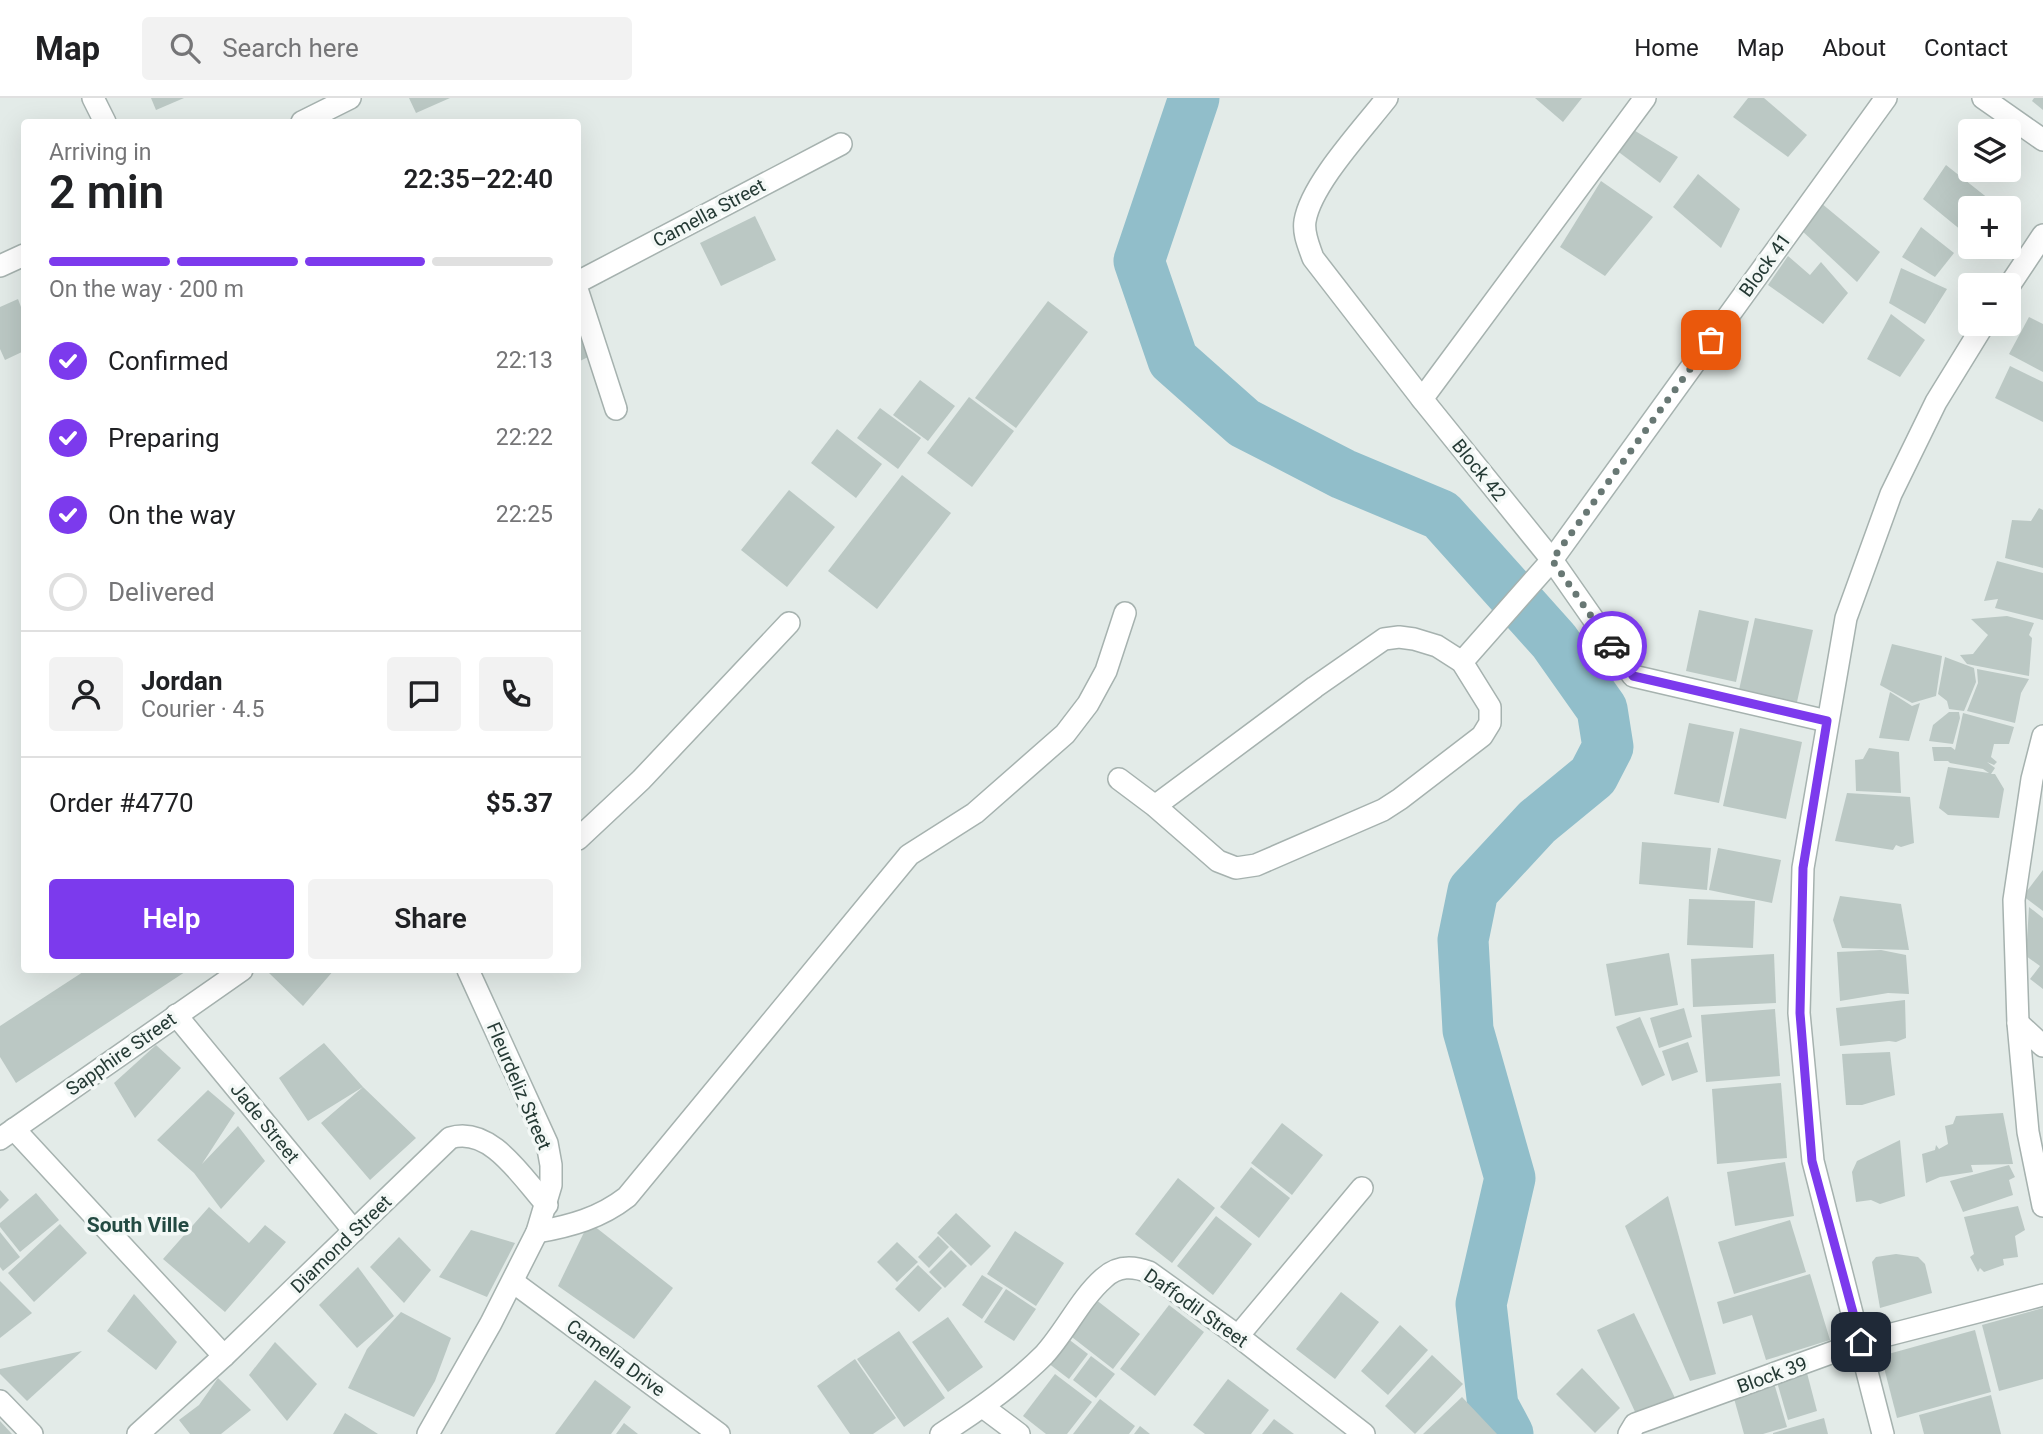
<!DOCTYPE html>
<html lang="en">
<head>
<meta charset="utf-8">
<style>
  body { margin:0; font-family:Roboto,sans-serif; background:#f2f2f2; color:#202124; height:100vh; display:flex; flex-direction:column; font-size:26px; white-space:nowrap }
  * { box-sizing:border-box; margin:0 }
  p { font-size:23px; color:#757577 }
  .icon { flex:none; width:38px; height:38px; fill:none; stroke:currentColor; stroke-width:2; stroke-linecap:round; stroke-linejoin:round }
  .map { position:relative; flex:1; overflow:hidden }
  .details { position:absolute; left:21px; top:21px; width:560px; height:854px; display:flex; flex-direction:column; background:#fff; border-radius:7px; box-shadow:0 7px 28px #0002 }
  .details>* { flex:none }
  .fabs { position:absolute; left:1958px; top:21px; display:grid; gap:14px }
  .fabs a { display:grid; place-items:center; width:63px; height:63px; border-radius:7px; background:#fff; box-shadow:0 7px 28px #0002; font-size:35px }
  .pin { position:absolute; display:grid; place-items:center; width:60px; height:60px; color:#fff; margin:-30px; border-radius:14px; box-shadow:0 4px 10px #0006 }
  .courier { position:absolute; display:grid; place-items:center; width:70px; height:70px; margin:-35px; border:5px solid #7c3aed; border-radius:50%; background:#fff; color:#222; box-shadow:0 2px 9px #0007 }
  .headline em { font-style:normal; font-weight:600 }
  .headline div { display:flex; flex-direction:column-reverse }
  .headline { display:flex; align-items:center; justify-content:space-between; height:119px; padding:0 28px }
  h1 { font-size:46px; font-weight:600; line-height:52px }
  .bar { display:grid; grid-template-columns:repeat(4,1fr); gap:10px 7px; align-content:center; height:84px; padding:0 28px }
  .bar i { height:9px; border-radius:5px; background:#e0e0e0 }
  .bar .selected { background:#7c3aed }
  .bar p { grid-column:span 4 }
  .line { display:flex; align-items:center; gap:18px; padding:0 28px; border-top:2px solid #e0e0e0 }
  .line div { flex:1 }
  .round { display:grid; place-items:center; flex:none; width:74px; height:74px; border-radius:7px; background:#f2f2f2 }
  ol { padding:0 28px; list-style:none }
  li { display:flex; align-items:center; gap:21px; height:77px }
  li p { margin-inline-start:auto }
  li .icon { padding:7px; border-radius:50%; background:#7c3aed; color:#fff; stroke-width:4 }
  li:last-child { color:#757577 }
  li i { width:38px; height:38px; border:4px solid #e0e0e0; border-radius:50% }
  .primary-button { display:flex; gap:14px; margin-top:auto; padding:14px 28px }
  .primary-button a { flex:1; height:80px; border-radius:7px; background:#7c3aed; color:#fff; font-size:28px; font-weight:600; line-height:80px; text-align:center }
  .primary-button a+a { background:#f2f2f2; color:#202124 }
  header { display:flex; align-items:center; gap:42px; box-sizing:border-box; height:98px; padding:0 35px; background:#fff; border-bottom:2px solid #e0e0e0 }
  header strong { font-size:33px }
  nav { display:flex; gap:38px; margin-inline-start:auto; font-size:24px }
  .search { width:490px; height:63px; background:#f2f2f2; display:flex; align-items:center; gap:18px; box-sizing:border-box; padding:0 24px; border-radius:7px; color:#757577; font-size:26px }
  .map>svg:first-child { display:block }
</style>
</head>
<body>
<header>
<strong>Map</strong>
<div class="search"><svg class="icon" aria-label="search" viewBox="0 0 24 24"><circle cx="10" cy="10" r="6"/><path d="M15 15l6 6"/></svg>Search here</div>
<nav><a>Home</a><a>Map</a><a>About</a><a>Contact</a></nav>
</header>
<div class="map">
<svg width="2043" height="1336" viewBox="0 0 2043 1336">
  <rect width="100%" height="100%" fill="#e3ebe8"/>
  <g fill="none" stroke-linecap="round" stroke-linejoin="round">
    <polyline stroke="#91beca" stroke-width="51" points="1194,0 1139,163 1173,262 1244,325 1343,376 1441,417 1554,543 1602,611 1608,649 1593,678 1537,724 1473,793 1463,842 1468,932 1510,1080 1481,1206 1493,1308 1508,1336"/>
  </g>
  <g fill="#bbc8c4">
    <polygon points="151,0 184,0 156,12"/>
    <polygon points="409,0 450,0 416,15"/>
    <polygon points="1535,0 1582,0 1563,24"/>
    <polygon points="1748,0 1764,0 1807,37 1788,59 1733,19"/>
    <polygon points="2034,0 2043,0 2043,12 2032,3"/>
    <polygon points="1632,31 1678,59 1660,85 1616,52"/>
    <polygon points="1946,67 1994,105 1990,110 1970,110 1970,133 1967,137 1923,101"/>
    <polygon points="1698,76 1740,111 1721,150 1673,109"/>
    <polygon points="1601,83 1653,119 1605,178 1560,149"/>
    <polygon points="1821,105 1880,154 1857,184 1800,131"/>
    <polygon points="755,118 776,162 721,188 700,145"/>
    <polygon points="1921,129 1954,155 1935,179 1902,159"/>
    <polygon points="1788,158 1810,177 1821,164 1848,195 1823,226 1768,187"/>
    <polygon points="1901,170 1947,191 1925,226 1889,205"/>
    <polygon points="18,201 24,217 24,253 5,262 0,251 0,209"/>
    <polygon points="1048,203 1088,234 1016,330 975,300"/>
    <polygon points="1891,216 1925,242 1900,279 1867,261"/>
    <polygon points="2029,219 2043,226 2043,274 2009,256"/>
    <polygon points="578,233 590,258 578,264"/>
    <polygon points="2010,268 2043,284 2043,324 1995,300"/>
    <polygon points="920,282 955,308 928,343 893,317"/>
    <polygon points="969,299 1014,333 972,389 927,355"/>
    <polygon points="880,310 921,340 898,371 857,340"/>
    <polygon points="837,331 882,366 856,400 811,365"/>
    <polygon points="902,377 951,415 877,511 828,473"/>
    <polygon points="789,392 835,429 787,489 741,452"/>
    <polygon points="2039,410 2043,412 2043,470 2005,460 2012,422 2031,423"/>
    <polygon points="1997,463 2043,475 2043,522 1995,510 1998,501 1984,503"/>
    <polygon points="1699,512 1749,523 1736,584 1686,573"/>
    <polygon points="2007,518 2034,525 2029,537 2032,540 2029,578 1967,566 1960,557 1973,556 1988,537 1971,521"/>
    <polygon points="1755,520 1813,532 1797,604 1739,592"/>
    <polygon points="1892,546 1942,558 1936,598 1912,605 1880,587"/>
    <polygon points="1945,559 1974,570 1976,584 1964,613 1949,611 1947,603 1938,596"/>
    <polygon points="1977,571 2029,581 2021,595 2015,625 1967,613 1978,585"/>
    <polygon points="1890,594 1912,608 1920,605 1909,643 1879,640"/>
    <polygon points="1949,614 1959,614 1960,620 1953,646 1929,643 1933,627"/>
    <polygon points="1963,615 2014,629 2009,646 1994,646 1991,659 1997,664 1994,667 1987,664 1995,670 1991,676 1995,676 2004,691 1999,720 1948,717 1939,710 1948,669 1989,675 1983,671 1950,665 1948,663 1934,663 1932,649 1951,649 1955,652"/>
    <polygon points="1689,625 1734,634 1719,705 1674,696"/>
    <polygon points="1740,630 1802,644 1786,721 1723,708"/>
    <polygon points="1869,650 1899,654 1901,695 1856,693 1855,662 1863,661"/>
    <polygon points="1847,695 1910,699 1914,745 1901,749 1896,747 1893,752 1835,743"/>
    <polygon points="1642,744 1711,750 1707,792 1639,786"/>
    <polygon points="1718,750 1781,762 1772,805 1709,792"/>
    <polygon points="2043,772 2043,813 2023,798"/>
    <polygon points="1840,798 1901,806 1909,852 1842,850 1833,822"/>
    <polygon points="1689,801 1755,803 1753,850 1687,847"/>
    <polygon points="2029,809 2043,820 2043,891 2030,881 2040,868 2026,858"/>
    <polygon points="1881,852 1906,857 1909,896 1888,895 1840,903 1837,854"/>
    <polygon points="1669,855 1678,907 1615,918 1606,866"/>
    <polygon points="1774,856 1776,905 1693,909 1691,861"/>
    <polygon points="86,872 188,872 16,985 0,959 0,928"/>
    <polygon points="271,872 334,872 303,908 268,874"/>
    <polygon points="1905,902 1906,940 1896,944 1889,943 1840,948 1836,910"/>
    <polygon points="1684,910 1692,939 1659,950 1650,920"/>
    <polygon points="1775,911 1780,978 1706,984 1701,917"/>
    <polygon points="1640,919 1665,977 1642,988 1616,929"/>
    <polygon points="1688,944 1698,974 1672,983 1662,953"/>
    <polygon points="324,945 363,989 416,1040 370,1082 321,1025 363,989 308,1023 279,980"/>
    <polygon points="156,947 181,970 135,1020 114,985"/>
    <polygon points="1890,954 1895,997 1862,1007 1846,1007 1842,956"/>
    <polygon points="1781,985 1787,1060 1717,1066 1712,991"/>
    <polygon points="208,992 235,1015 202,1066 238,1028 265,1063 221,1111 194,1075 157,1042"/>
    <polygon points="2003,1015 2013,1066 1971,1067 1973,1074 1940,1079 1926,1085 1922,1056 1935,1052 1936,1047 1939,1051 1948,1046 1945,1028 1953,1026 1956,1018"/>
    <polygon points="1282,1025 1323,1057 1292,1097 1251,1065"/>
    <polygon points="1900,1042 1905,1098 1880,1106 1871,1102 1856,1104 1852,1074 1857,1063"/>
    <polygon points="1785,1064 1794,1118 1735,1128 1727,1074"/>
    <polygon points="2009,1067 2015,1079 2009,1082 2013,1097 1963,1114 1950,1083"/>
    <polygon points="1251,1069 1290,1100 1259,1140 1220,1109"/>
    <polygon points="1178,1080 1215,1110 1172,1165 1135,1136"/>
    <polygon points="0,1092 9,1102 0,1111"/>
    <polygon points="36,1095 59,1122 20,1154 0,1129 0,1125"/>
    <polygon points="1668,1098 1716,1276 1690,1283 1625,1128"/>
    <polygon points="2018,1108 2025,1132 2015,1138 2018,1159 2003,1161 2004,1167 1984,1174 1980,1170 1978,1174 1970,1159 1974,1156 1964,1119"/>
    <polygon points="209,1109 249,1145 265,1127 286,1144 225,1214 163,1161"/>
    <polygon points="956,1115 991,1148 971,1168 937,1135"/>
    <polygon points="1216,1118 1252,1146 1213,1197 1177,1168"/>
    <polygon points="1790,1122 1806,1174 1734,1196 1718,1144"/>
    <polygon points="589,1124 673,1190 634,1241 558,1188"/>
    <polygon points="60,1126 87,1155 34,1204 8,1175"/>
    <polygon points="471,1132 515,1145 487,1199 439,1179"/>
    <polygon points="1015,1133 1064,1165 1036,1208 987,1176"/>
    <polygon points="0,1134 20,1159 3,1173 0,1169"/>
    <polygon points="938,1138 949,1149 929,1170 918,1159"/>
    <polygon points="399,1139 431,1172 404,1205 370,1169"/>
    <polygon points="897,1144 918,1164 897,1184 877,1164"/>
    <polygon points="951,1152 967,1168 945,1190 929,1174"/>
    <polygon points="1896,1156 1918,1159 1925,1166 1932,1195 1880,1210 1872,1164 1876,1159"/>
    <polygon points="918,1167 942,1190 919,1214 895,1191"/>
    <polygon points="358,1169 394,1218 357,1250 319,1207"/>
    <polygon points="1810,1176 1830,1242 1766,1262 1752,1217 1723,1226 1717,1204"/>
    <polygon points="982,1177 1003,1190 982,1221 962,1207"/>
    <polygon points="0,1183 32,1215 0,1240"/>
    <polygon points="1006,1191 1036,1211 1014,1243 984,1224"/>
    <polygon points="1341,1194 1379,1224 1335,1281 1296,1251"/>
    <polygon points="134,1196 177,1244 156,1272 107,1233"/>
    <polygon points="1095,1201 1140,1236 1113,1271 1068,1236"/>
    <polygon points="1169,1207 1204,1234 1155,1298 1120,1271"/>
    <polygon points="2043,1210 2043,1281 1999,1293 1982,1227"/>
    <polygon points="401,1214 451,1240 435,1283 414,1319 348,1290 367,1251"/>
    <polygon points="1634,1215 1675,1300 1637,1318 1597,1232"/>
    <polygon points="948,1219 983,1269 948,1294 912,1244"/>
    <polygon points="1400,1227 1428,1252 1388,1297 1361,1273"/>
    <polygon points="1975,1232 1991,1294 1897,1320 1881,1258"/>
    <polygon points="899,1233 945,1300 904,1329 857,1261"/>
    <polygon points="1067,1240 1088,1256 1069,1281 1048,1265"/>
    <polygon points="275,1244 317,1286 287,1323 249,1277"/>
    <polygon points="82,1253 27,1303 0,1276 0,1271"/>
    <polygon points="1432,1257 1463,1286 1415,1336 1385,1308"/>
    <polygon points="1091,1258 1115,1276 1096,1300 1073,1282"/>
    <polygon points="855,1261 896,1320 873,1336 850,1336 817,1288"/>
    <polygon points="1582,1270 1620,1310 1595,1335 1556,1296"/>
    <polygon points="1807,1275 1817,1313 1788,1322 1777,1284"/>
    <polygon points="1055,1276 1092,1304 1067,1336 1046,1336 1023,1318"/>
    <polygon points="218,1280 251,1312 221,1336 190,1336 179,1322 199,1307"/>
    <polygon points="1228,1281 1269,1312 1251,1336 1205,1336 1193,1327"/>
    <polygon points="595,1282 631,1309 611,1336 555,1336"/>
    <polygon points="1774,1285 1787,1329 1763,1336 1744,1336 1733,1297"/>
    <polygon points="1991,1297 2001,1336 1924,1336 1919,1317"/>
    <polygon points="1462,1299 1497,1336 1423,1336"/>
    <polygon points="1100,1301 1135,1328 1129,1336 1073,1336"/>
    <polygon points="345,1315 378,1336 333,1336"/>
    <polygon points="1824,1320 1828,1336 1773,1336 1773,1335"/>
    <polygon points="1274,1321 1294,1336 1262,1336"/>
    <polygon points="0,1323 12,1336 0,1336"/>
    <polygon points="624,1325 638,1336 616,1336"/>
    <polygon points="1140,1328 1150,1336 1134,1336"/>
  </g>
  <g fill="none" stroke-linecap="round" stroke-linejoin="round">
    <g stroke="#a6b2af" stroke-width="24">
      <g id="minor">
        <polyline points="93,0 105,24"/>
        <path d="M1387 0C1363 31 1311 86 1305 123 1303 136 1309 148 1313 160L1422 301 1552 462 1633 578 1827 623"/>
        <polyline points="1983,0 2043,42"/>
        <polyline points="302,24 350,0"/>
        <polyline points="0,168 24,157"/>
        <polyline points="578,184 841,46"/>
        <polyline points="2009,188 2043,137"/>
        <polyline points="578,194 616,311"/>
        <polyline points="1422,301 1645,0"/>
        <polyline points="1462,564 1552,462 1886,0"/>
        <polyline points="2043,638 2032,681 2014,802 2018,925 2028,1034 2043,1108"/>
        <polyline points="1119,681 1155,708 1218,763 1236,770 1256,767 1383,712 1400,701 1482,638 1490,625 1490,609 1462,564 1437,548 1414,541 1399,539 1384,541 1315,589 1155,708"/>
        <polyline points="578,741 641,682 789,525"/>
        <polyline points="176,917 354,1133"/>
        <polyline points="2018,925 2043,948"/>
        <polyline points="14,1031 224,1258"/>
        <polyline points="0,1041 242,872"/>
        <path d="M537 1134C571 1128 600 1120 627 1099L909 757 975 715 1065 636 1088 606 1106 573 1125 515"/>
        <polyline points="513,1184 719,1336"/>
        <polyline points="1238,1238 1362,1090"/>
        <polyline points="0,1303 32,1336"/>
        <polyline points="983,1309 1019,1336"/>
        <path d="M138 1336 224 1258 450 1040C491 1027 523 1081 547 1107"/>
        <polyline points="428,1336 491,1225 537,1134 551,1087 551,1067 547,1045 468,872"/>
        <path d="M941 1336C977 1313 1013 1288 1044 1257 1066 1233 1080 1201 1104 1180 1118 1167 1133 1168 1149 1174L1238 1238 1364 1336"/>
        <polyline points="1629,1336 1635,1326 1861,1244 2043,1197"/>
        <polyline points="1883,1336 1813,1063 1799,915 1803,770 1846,520 1891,396 1936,304 1984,226"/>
      </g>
    </g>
    <use href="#minor" stroke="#fff" stroke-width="21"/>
  </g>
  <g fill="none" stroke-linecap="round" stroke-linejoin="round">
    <polyline stroke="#687874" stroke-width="7" stroke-dasharray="0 12.6" points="1612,548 1552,462 1711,242"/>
    <polyline stroke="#7c3aed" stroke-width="9" points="1612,548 1633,578 1827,623 1803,770 1800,915 1812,1063 1861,1244"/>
  </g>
  <g text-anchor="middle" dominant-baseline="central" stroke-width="7" stroke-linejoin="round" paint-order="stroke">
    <g font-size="19" fill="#253a35" stroke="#f3f8f6">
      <text transform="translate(709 115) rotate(-28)">Camella Street</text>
      <text transform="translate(1765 167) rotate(-54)">Block 41</text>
      <text transform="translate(1479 372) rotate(51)">Block 42</text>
      <text transform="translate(121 956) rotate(-35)">Sapphire Street</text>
      <text transform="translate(519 988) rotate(67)">Fleurdeliz Street</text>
      <text transform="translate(265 1025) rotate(51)">Jade Street</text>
      <text transform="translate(341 1146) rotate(-44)">Diamond Street</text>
      <text transform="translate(1196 1210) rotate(35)">Daffodil Street</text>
      <text transform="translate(616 1260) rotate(36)">Camella Drive</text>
      <text transform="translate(1772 1277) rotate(-20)">Block 39</text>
    </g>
    <g font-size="21" font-weight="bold" fill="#234a42" stroke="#f3f8f6">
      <text x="138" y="1127">South Ville</text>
    </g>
  </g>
</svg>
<div class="fabs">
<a><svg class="icon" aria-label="layers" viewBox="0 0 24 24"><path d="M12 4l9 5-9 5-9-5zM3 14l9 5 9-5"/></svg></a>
<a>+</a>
<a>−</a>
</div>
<div class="pin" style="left:1711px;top:242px;background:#ea580c"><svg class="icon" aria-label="bag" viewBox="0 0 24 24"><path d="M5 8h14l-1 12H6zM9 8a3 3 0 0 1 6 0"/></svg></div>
<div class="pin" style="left:1861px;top:1244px;background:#1f2937"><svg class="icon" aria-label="home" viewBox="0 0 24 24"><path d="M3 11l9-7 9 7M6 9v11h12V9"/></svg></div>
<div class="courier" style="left:1612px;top:548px"><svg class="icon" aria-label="car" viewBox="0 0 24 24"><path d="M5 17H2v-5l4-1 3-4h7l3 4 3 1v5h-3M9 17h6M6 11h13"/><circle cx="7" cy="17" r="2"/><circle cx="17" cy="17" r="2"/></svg></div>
<section class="details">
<div class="headline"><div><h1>2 min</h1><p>Arriving in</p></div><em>22:35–22:40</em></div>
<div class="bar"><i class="selected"></i><i class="selected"></i><i class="selected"></i><i></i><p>On the way · 200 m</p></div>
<ol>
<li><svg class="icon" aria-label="check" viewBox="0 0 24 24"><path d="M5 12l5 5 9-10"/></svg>Confirmed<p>22:13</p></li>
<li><svg class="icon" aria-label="check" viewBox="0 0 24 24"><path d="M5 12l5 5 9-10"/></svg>Preparing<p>22:22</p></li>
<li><svg class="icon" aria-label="check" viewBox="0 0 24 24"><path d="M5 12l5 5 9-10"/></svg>On the way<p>22:25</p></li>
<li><i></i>Delivered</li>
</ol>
<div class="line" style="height:126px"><a class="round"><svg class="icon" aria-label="person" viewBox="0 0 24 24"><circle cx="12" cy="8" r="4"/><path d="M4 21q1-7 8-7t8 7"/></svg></a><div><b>Jordan</b><p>Courier · 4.5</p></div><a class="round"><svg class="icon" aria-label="chat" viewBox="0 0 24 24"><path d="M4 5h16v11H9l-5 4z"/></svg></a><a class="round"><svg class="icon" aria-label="phone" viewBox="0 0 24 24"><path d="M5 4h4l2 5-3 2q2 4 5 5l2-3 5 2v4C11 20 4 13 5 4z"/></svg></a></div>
<div class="line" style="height:91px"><div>Order #4770</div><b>$5.37</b></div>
<div class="primary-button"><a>Help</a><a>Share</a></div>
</section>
</div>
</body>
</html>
